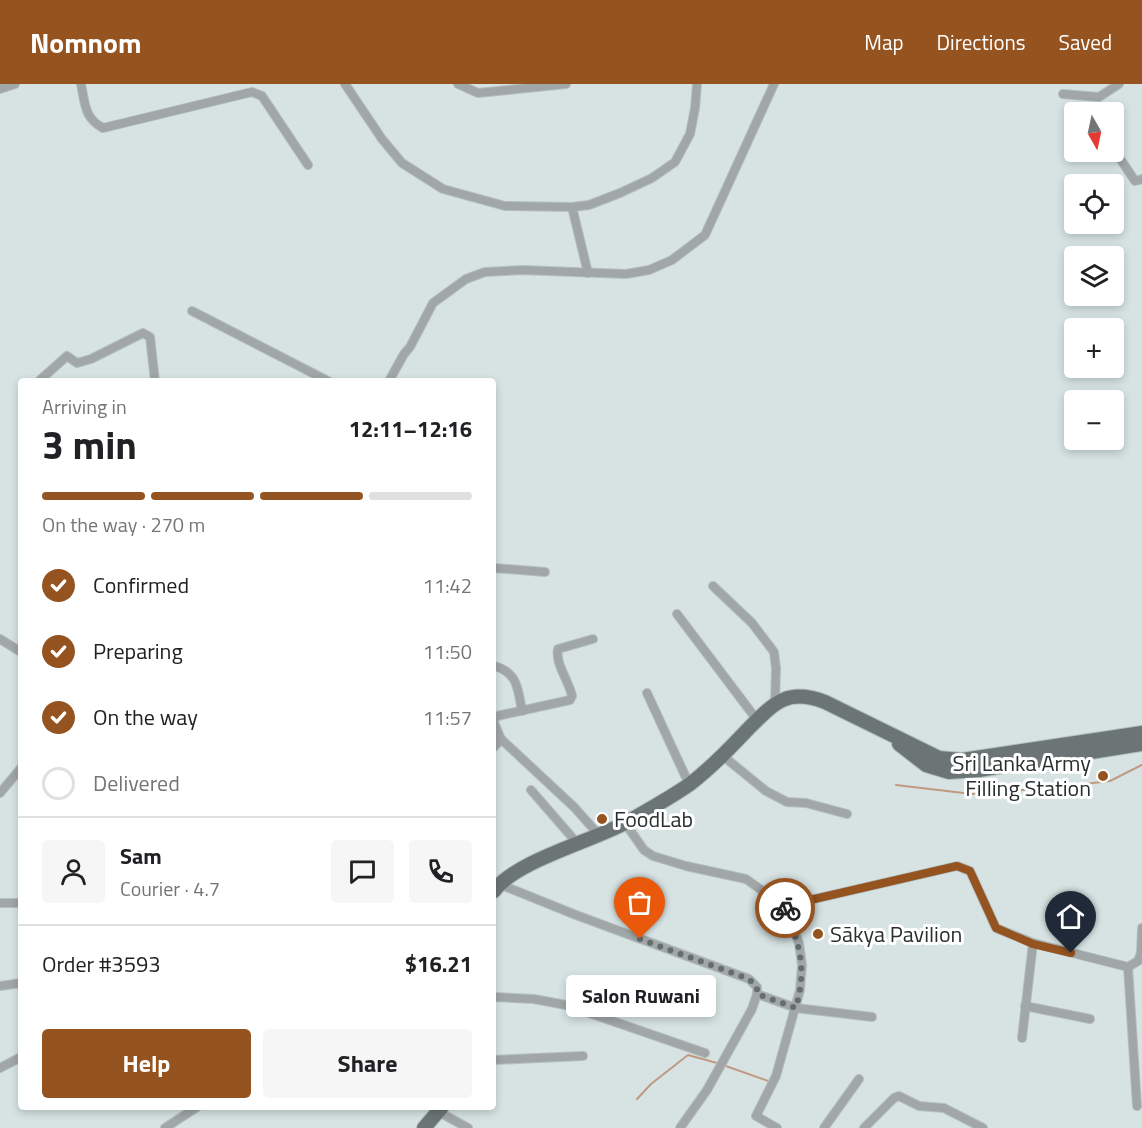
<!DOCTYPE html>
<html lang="en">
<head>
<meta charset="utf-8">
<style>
  body { margin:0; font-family:"Titillium Web",sans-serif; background:#f6f6f6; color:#202124; height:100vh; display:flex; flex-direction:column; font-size:22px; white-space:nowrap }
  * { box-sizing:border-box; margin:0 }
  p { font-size:20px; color:#757577 }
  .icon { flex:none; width:33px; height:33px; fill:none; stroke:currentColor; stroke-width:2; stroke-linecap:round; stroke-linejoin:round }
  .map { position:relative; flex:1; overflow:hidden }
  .sheet { position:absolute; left:18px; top:294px; width:478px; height:732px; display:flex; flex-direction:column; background:#fff; border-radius:6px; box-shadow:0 3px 9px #0003 }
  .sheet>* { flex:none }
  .needle { width:39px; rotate:171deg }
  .fabs { position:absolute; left:1064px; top:18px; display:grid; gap:12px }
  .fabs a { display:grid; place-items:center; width:60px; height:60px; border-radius:6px; background:#fff; box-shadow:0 3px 9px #0003; font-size:30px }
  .pin { position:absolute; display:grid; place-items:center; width:51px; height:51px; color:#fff; margin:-62px -26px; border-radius:50% 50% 50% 0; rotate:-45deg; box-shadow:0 0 6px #0007 }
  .pin .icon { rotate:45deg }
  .courier { position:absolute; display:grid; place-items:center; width:60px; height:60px; margin:-30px; border:4px solid #955320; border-radius:50%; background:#fff; color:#222; box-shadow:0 2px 8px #0007 }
  .bubble { position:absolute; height:42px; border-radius:6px; background:#fff; box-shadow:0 3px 9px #0003; font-size:20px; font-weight:700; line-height:42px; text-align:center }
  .overview em { font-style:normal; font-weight:700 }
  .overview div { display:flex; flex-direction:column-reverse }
  .overview { display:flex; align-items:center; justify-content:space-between; height:102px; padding:0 24px }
  h1 { font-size:39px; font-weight:700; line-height:45px }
  .bar { display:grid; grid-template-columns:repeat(4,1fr); gap:9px 6px; align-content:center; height:72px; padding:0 24px }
  .bar i { height:8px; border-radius:4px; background:#e0e0e0 }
  .bar .on { background:#955320 }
  .bar p { grid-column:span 4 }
  .line { display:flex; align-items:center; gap:15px; padding:0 24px; border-top:2px solid #e0e0e0 }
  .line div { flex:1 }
  .round { display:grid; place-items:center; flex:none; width:63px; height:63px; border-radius:6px; background:#f6f6f6 }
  ol { padding:0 24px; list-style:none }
  li { display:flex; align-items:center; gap:18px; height:66px }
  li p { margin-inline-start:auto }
  li .icon { padding:6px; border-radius:50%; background:#955320; color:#fff; stroke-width:4 }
  li:last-child { color:#757577 }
  li i { width:33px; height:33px; border:3px solid #e0e0e0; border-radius:50% }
  .button { display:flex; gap:12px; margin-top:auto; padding:12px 24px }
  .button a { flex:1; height:69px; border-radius:6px; background:#955320; color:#fff; font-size:24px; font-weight:700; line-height:69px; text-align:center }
  .button a+a { background:#f6f6f6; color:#202124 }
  header { display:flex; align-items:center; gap:36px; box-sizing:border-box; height:84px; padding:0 30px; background:#955320; color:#fff }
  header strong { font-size:28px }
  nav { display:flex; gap:33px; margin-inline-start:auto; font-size:21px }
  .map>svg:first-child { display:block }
</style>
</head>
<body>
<header>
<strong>Nomnom</strong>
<nav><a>Map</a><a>Directions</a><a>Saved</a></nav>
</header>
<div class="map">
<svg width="1142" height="1044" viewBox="0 0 1142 1044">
  <rect width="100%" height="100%" fill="#d7e3e3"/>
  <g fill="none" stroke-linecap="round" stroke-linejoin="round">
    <g stroke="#bf9a81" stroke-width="2">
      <polyline points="896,701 972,710 1059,703 1110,697 1142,681"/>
      <polyline points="723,981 771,998"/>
      <polyline points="637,1015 651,1000 688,971 717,979"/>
    </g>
    <g stroke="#b4bfbf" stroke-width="10">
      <g id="street">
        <path d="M81 0C85 19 84 34 103 44L252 8 262 12 308 81"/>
        <polyline points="345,0 382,55 402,79 443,105 505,122 572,123 589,121 620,109 652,94 675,78 690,50 695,24 697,0"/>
        <polyline points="458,0 478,9 566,0"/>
        <polyline points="0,5 15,0"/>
        <polyline points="1063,10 1099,13 1119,0"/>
        <polyline points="1113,64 1135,97 1142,95"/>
        <polyline points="572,123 588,189"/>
        <polyline points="192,227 328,297"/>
        <polyline points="40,296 67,272 77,279 91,275 143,249 150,253 155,297"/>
        <polyline points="389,297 404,270 410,263 433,219 466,195 485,188 522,186 626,190 649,186 672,176 705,151 774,0"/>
        <polyline points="494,484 545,488"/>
        <polyline points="713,502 752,539 774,568 776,584 775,619"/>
        <polyline points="677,530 757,636"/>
        <polyline points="0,555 21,568"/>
        <path d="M494 582C518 588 518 606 522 627"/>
        <polyline points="647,609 689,700"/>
        <path d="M494 635 497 632 570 616 572 612C569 597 555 580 558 565L593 555"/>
        <polyline points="494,639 501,655 574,723 598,750"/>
        <polyline points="494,663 501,655"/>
        <polyline points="723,672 766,707 787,718 806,719 847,730"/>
        <polyline points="531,706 577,759"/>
        <polyline points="0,709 21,684"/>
        <polyline points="625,739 644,766 653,772 686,782 746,795 784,822 957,782 970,787 996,844 1033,859 1128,883 1138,877 1141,869 1142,844"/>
        <polyline points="499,800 576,831 749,895 757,903 757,910 752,925 707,1006 680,1044"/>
        <polyline points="0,819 21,819"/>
        <polyline points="1128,883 1137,1022"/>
        <polyline points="0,902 21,899"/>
        <polyline points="757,910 796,924 872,933"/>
        <polyline points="494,913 534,915 566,921 705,969"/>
        <polyline points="1025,922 1090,935"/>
        <polyline points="1022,954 1033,859"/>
        <polyline points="494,976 583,972"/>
        <polyline points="0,984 21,973"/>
        <polyline points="439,1028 468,1044"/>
        <polyline points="165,1044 197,1023"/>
        <polyline points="777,1044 756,1032 776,992 800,906 802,881 799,859 784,822"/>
        <polyline points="824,1044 859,995"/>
        <polyline points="864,1044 894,1014 899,1012 919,1022 944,1024 983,1044"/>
      </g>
    </g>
    <g stroke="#b4bfbf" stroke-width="16">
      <g id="primary">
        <polyline points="899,660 926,681 949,688 979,686 1142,660"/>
        <path d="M494 807C515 777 593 757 627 738 648 726 670 714 690 700 712 683 731 663 750 643 775 618 788 604 825 618L939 674 962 676 1142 649"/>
        <polyline points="424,1044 442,1023"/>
      </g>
    </g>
    <use href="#street" stroke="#a1a6a6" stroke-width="8"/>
    <use href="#primary" stroke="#6c7575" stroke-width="14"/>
  </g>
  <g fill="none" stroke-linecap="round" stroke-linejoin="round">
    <path stroke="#666d6d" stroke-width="6" stroke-dasharray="0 10.8" d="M640 855 749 895 757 903V910L796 924C807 882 800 863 785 824"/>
    <polyline stroke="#955320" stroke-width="8" points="785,824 784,822 957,782 970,787 996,844 1033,860 1071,869"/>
  </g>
  <g fill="#955320" stroke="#fff" stroke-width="2">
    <circle cx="1103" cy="692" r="6"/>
    <circle cx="602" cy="735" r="6"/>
    <circle cx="818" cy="850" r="6"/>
  </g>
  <g text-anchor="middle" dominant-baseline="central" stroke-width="6" stroke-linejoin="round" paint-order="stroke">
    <g font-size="22" fill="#292e2e" stroke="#fff" text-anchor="start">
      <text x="1091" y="679" text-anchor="end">Sri Lanka Army<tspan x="1091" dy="25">Filling Station</tspan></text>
      <text x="614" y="735">FoodLab</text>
      <text x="830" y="850">Sākya Pavilion</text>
    </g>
  </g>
</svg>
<div class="fabs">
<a><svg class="needle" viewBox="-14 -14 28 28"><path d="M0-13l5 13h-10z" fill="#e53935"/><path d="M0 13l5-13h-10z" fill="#757577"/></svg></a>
<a><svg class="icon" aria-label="locate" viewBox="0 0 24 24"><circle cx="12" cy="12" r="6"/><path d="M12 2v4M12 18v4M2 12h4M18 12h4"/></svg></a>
<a><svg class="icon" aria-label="layers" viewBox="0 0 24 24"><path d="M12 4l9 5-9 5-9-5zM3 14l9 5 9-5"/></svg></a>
<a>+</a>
<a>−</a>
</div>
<div class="pin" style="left:640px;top:855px;background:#ea580c"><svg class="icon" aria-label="bag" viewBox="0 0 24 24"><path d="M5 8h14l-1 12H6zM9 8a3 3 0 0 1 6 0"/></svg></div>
<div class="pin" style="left:1071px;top:869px;background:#1f2937"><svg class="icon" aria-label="home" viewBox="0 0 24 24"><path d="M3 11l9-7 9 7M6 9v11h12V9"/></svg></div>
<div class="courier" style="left:785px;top:824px"><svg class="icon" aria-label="bike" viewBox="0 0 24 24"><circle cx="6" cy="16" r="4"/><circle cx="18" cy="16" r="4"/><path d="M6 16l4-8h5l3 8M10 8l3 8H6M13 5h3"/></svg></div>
<div class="bubble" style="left:566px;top:891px;width:150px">Salon Ruwani</div>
<section class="sheet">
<div class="overview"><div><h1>3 min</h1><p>Arriving in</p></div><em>12:11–12:16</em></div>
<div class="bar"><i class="on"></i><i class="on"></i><i class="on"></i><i></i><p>On the way · 270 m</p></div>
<ol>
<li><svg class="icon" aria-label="check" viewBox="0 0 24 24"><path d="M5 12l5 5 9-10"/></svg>Confirmed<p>11:42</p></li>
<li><svg class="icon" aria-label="check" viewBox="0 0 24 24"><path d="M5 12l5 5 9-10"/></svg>Preparing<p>11:50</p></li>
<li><svg class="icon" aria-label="check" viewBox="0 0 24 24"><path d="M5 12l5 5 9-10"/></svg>On the way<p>11:57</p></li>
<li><i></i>Delivered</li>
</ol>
<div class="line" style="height:108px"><a class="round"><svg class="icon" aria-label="person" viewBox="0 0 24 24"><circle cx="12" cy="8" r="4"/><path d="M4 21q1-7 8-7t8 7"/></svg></a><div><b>Sam</b><p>Courier · 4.7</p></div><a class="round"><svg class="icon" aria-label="chat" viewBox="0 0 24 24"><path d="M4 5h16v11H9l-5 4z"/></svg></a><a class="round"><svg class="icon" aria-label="phone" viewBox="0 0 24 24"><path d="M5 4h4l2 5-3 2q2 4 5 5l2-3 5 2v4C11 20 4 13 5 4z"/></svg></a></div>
<div class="line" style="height:78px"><div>Order #3593</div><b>$16.21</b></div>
<div class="button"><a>Help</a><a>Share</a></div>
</section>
</div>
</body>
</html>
